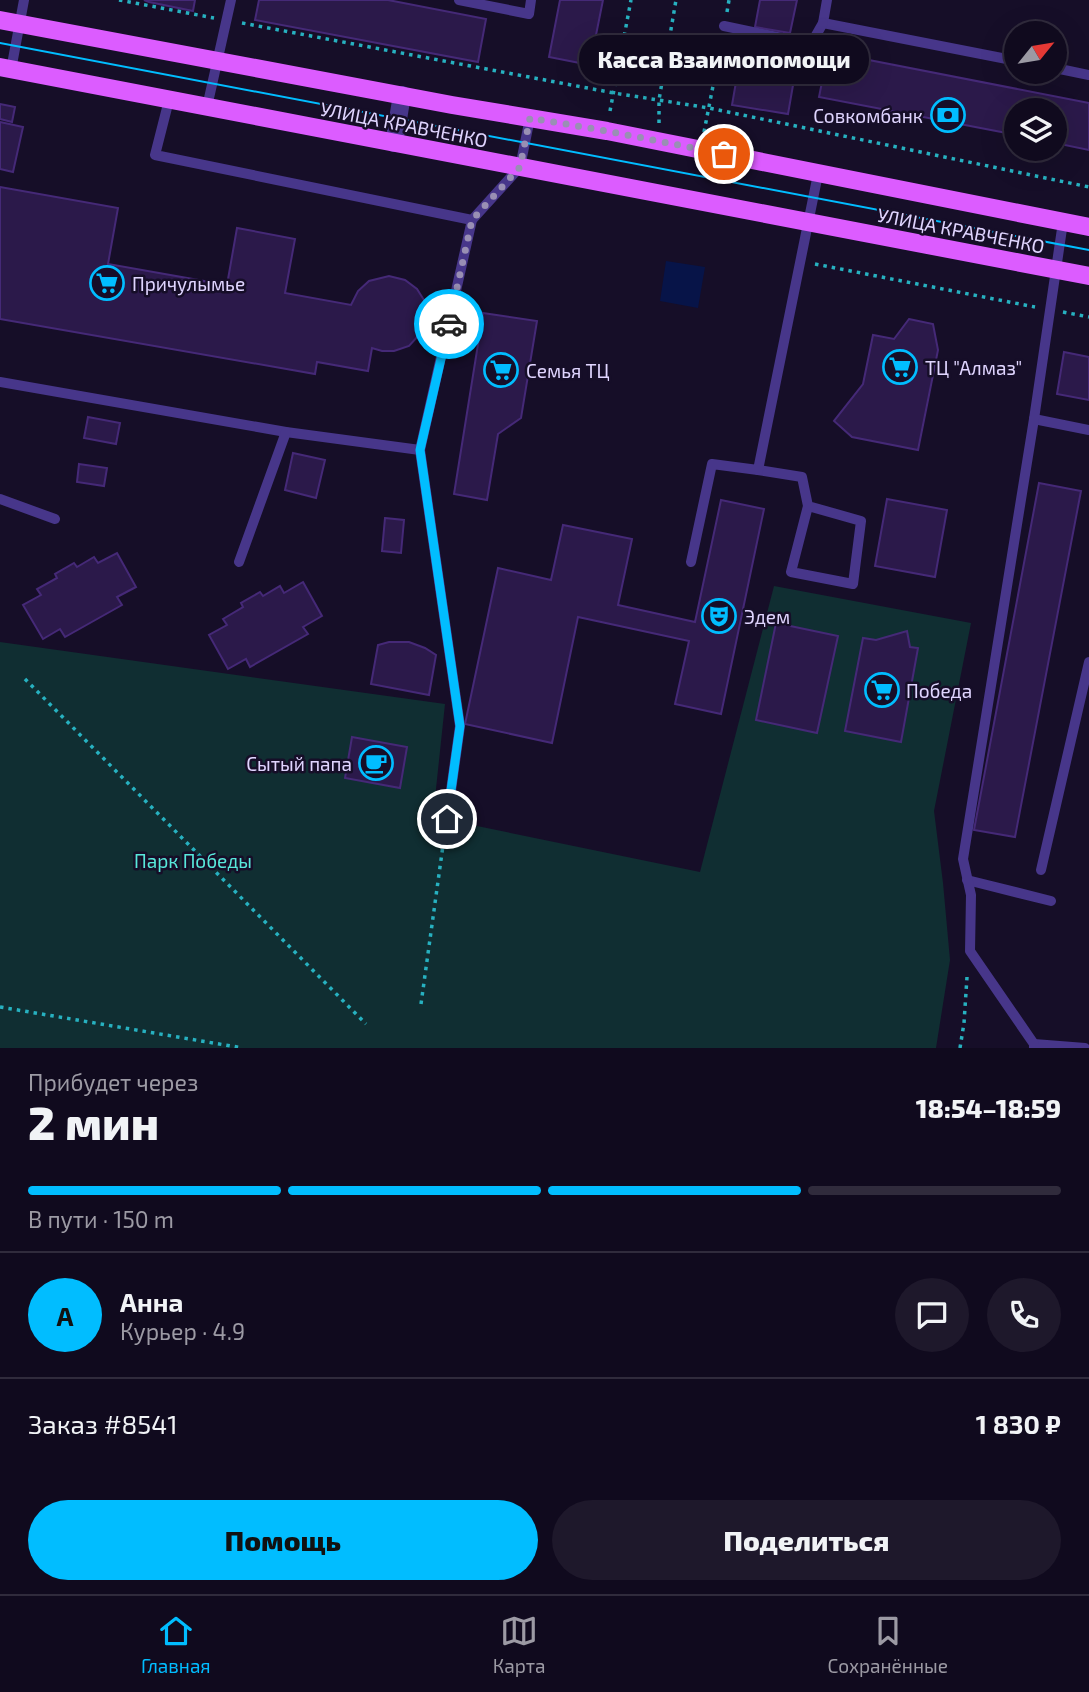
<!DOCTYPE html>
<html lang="ru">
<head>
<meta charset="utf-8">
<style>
  body { margin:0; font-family:"Exo 2",sans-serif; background:#1e182b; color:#f1f3f6; height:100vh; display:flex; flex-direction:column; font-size:26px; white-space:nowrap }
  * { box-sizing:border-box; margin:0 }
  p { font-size:23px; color:#9c9aa4 }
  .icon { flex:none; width:38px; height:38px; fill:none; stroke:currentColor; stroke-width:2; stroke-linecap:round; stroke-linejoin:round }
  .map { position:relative; height:1048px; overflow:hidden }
  .details { display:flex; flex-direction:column; background:#100a1e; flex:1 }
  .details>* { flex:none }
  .needle { width:46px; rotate:60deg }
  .tools { position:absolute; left:1004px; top:21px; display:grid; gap:14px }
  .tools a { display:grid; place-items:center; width:63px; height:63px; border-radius:50%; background:#100a1e; box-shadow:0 7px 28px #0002,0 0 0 2px #302b3c; font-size:35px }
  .pin { position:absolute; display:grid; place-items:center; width:60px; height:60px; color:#fff; margin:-30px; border:4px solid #fff; border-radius:50%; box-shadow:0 2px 7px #0007 }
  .courier { position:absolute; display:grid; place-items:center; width:70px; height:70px; margin:-35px; border:5px solid #01bdff; border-radius:50%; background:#fff; color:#222; box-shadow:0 2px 9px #0007 }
  .bubble { position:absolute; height:49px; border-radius:24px; background:#100a1e; box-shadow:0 7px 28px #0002,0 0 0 2px #302b3c; font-size:23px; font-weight:800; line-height:49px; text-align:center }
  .head em { font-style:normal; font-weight:800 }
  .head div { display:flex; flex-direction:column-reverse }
  .head { display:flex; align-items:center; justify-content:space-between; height:119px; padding:0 28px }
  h1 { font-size:46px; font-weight:800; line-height:52px }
  .bar { display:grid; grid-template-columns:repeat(4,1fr); gap:10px 7px; align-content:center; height:84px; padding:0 28px }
  .bar i { height:9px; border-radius:5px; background:#302b3c }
  .bar .on { background:#01bdff }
  .bar p { grid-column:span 4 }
  .line { display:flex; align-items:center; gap:18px; padding:0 28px; border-top:2px solid #302b3c }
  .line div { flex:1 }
  .round { display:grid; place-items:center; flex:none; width:74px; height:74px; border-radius:37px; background:#1e182b }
  .primary-button { display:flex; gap:14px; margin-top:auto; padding:14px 28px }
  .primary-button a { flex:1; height:80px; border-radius:42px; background:#01bdff; color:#111; font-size:28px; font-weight:800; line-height:80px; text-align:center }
  .primary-button a+a { background:#1e182b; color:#f1f3f6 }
  .dock { display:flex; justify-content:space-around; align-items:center; height:98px; border-top:2px solid #302b3c; background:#100a1e; font-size:19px; color:#9c9aa4 }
  .dock a { display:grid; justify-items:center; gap:4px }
  .dock .on { color:#01bdff }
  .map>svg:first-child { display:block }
</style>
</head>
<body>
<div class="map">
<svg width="1089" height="1048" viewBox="0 0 1089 1048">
  <rect width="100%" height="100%" fill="#160e28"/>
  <polygon fill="#102e32" points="774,586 971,623 934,811 943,883 950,960 936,1048 0,1048 0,642 445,704 433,817 700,872"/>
  <polygon fill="#071448" points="666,261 705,267 698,308 660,301"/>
  <g fill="#2b194a" stroke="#452977" stroke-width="2">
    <polygon points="144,0 195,0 193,11 149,2"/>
    <polygon points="259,0 388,0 486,19 478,62 255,20"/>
    <polygon points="560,0 603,0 590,65 549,57"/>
    <polygon points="760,0 797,0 790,33 755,27"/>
    <polygon points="828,52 1089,103 1089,150 1055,143 1055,110 1017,110 1017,135 819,97"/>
    <polygon points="740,59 796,68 788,114 732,105"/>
    <polygon points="0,104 15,107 12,122 0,119"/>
    <polygon points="0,122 23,127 13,172 0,169"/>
    <polygon points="0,187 118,208 108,264 227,285 237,228 295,239 285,293 351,305 358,291 369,281 389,276 405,280 417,289 424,300 426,313 420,334 409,346 394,351 382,351 372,348 368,371 317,362 315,374 0,319"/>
    <polygon points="483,313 537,321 521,418 498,434 487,500 454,494"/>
    <polygon points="909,319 933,324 938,350 918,450 852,437 834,421 863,384 873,335 894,339"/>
    <polygon points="1064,352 1089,357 1089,400 1057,394"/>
    <polygon points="88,417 120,423 116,444 84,438"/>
    <polygon points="293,453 325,460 316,498 285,490"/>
    <polygon points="79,464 107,468 104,486 77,482"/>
    <polygon points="1039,483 1081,491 1015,837 974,830"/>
    <polygon points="887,499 947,510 935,577 875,566"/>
    <polygon points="721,500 764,509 721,714 675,704 689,641 578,617 552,743 465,724 498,568 551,580 563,525 632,539 618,605 695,622"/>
    <polygon points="385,518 404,520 401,553 382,551"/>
    <polygon points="117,553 136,587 117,597 122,605 65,637 60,629 43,639 23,605 41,595 37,589 57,578 55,574 74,563 77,567 94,557 98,563"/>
    <polygon points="303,582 322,616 303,627 308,634 250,667 246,659 228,669 209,635 227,625 223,619 243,607 241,603 260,592 263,596 280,586 284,593"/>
    <polygon points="776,623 838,636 817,733 756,720"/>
    <polygon points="907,631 910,647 918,648 901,742 845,731 863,638 876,640"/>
    <polygon points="389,642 409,642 425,648 436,655 429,695 371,684 378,645"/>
    <polygon points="352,737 407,747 400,788 345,778"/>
  </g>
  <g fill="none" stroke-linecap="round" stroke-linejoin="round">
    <g stroke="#27b1c0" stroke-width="3.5" stroke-dasharray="3.5 5" stroke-linecap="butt">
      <polyline points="119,0 214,18"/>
      <polyline points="727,12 729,0"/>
      <polyline points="242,23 614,93 709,108 1089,187"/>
      <polyline points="610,111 631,0"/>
      <polyline points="659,123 659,100 676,0"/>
      <polyline points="704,132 722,40"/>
      <polyline points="815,264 1035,307"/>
      <polyline points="1063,312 1089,317"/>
      <polyline points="25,679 366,1024"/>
      <polyline points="421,1004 445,831"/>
      <polyline points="0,1007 243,1048"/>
      <polyline points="960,1048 964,1023 967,977"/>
    </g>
    <g stroke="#47368a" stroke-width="10">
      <polyline points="459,0 529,14 531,0"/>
      <polyline points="827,0 823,23 1017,61"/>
      <polyline points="724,26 811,44 823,23"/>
      <polyline points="1055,68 1089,75"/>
      <polyline points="11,70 24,0"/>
      <polyline points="169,100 155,155 472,220"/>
      <polyline points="207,107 231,0"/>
      <polyline points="0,382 286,432 420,450"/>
      <polyline points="1034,419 1089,430"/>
      <polyline points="758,470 802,477 808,506 791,572 853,584 861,521 808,506"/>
      <polyline points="0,499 55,519"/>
      <polyline points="239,562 286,432"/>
      <polyline points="691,562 712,464 758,470 818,174"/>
      <polyline points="447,819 460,726 420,450 472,220 520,167 530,118"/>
      <polyline points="1041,870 1089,662"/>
      <polyline points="967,880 1051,901"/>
      <polyline points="1034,1044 1085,1048"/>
      <polyline points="1034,1048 1034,1044 970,951 971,895 963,859 1034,419 1063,222"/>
    </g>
    <polyline stroke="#47368a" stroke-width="18" points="394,143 402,95"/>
    <g stroke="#dc5cff" stroke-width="18">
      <polyline points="0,20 452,105 607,131 1089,227"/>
      <polyline points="0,67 1089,276"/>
    </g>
    <polyline stroke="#01bdff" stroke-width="2" points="0,43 1089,250"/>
  </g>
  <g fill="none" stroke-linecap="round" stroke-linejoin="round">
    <polyline stroke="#998fb4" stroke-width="7" stroke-dasharray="0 12.6" points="449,324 472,220 520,167 530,118 607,131 724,154"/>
    <polyline stroke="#01bdff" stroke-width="9" points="447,819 460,726 420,450 449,324"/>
  </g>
  <defs>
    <g id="bank-ring" transform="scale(1.75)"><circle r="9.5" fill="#160e28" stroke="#01bdff" stroke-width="1.5"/><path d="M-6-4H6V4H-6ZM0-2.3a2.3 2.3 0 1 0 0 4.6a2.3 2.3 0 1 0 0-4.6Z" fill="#01bdff"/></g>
    <g id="supermarket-ring" transform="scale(1.75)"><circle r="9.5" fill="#160e28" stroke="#01bdff" stroke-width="1.5"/><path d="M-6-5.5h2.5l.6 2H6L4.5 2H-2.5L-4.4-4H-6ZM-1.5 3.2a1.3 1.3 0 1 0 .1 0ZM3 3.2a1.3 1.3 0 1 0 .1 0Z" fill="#01bdff"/></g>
    <g id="theatre-ring" transform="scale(1.75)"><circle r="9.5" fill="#160e28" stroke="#01bdff" stroke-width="1.5"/><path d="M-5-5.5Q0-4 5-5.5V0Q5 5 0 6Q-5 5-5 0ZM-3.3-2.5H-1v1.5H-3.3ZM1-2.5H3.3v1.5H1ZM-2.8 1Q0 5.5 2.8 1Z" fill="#01bdff"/></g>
    <g id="cafe-ring" transform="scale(1.75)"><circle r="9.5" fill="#160e28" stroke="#01bdff" stroke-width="1.5"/><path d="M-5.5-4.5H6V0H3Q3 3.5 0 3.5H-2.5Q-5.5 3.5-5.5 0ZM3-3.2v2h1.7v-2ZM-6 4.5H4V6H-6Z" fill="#01bdff"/></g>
  </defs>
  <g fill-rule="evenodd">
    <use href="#bank-ring" x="948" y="115"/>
    <use href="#supermarket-ring" x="107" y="283"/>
    <use href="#supermarket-ring" x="900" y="367"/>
    <use href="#supermarket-ring" x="501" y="370"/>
    <use href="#theatre-ring" x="719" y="616"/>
    <use href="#supermarket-ring" x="882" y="690"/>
    <use href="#cafe-ring" x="376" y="763"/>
  </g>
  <g text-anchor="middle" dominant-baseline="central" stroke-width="5" stroke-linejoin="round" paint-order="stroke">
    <g font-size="19" fill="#e0d5ff" stroke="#160e28" text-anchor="start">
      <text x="923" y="115" text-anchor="end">Совкомбанк</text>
      <text x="132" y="283">Причулымье</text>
      <text x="925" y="367">ТЦ "Алмаз"</text>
      <text x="526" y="370">Семья ТЦ</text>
      <text x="744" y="616">Эдем</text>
      <text x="906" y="690">Победа</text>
      <text x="352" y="763" text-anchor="end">Сытый папа</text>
    </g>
    <g font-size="19" fill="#e0d5ff" stroke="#160e28">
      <text transform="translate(404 124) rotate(11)">УЛИЦА КРАВЧЕНКО</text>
      <text transform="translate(961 230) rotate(11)">УЛИЦА КРАВЧЕНКО</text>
    </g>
    <g font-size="19" fill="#58e8db" stroke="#160e28">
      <text x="193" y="860">Парк Победы</text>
    </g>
  </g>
</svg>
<div class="tools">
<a><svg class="needle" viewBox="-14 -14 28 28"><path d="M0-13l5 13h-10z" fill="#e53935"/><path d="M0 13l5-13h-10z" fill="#9c9aa4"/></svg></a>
<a><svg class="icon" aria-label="layers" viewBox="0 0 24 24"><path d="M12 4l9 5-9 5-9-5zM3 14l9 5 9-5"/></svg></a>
</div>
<div class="pin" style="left:724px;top:154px;background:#ea580c"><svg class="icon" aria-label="bag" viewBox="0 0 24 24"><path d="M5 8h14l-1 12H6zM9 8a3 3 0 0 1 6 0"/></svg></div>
<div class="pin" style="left:447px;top:819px;background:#1f2937"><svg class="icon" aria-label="home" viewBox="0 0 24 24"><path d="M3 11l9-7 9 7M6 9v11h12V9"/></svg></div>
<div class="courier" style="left:449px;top:324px"><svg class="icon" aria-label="car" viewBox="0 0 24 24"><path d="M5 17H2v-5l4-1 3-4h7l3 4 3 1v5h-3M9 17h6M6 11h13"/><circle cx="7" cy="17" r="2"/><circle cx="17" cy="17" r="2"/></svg></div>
<div class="bubble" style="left:579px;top:35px;width:290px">Касса Взаимопомощи</div>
</div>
<section class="details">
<div class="head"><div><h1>2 мин</h1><p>Прибудет через</p></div><em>18:54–18:59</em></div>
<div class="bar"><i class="on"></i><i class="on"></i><i class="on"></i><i></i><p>В пути · 150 m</p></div>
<div class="line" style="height:126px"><b class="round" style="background:#01bdff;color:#111">А</b><div><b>Анна</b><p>Курьер · 4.9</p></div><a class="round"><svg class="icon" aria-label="chat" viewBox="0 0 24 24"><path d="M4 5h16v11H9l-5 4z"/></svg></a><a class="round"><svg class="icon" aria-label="phone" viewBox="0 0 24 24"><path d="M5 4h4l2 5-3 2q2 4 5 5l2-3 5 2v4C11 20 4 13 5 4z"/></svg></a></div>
<div class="line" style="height:91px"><div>Заказ #8541</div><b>1 830 ₽</b></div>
<div class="primary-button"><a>Помощь</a><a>Поделиться</a></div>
</section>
<nav class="dock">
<a class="on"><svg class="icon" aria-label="home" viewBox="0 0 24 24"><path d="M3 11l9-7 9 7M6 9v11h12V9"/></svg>Главная</a>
<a><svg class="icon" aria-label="map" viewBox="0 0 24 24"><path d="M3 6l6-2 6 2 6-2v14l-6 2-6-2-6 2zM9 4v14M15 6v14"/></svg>Карта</a>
<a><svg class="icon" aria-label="saved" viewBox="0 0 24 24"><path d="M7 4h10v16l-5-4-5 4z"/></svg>Сохранённые</a>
</nav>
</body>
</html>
